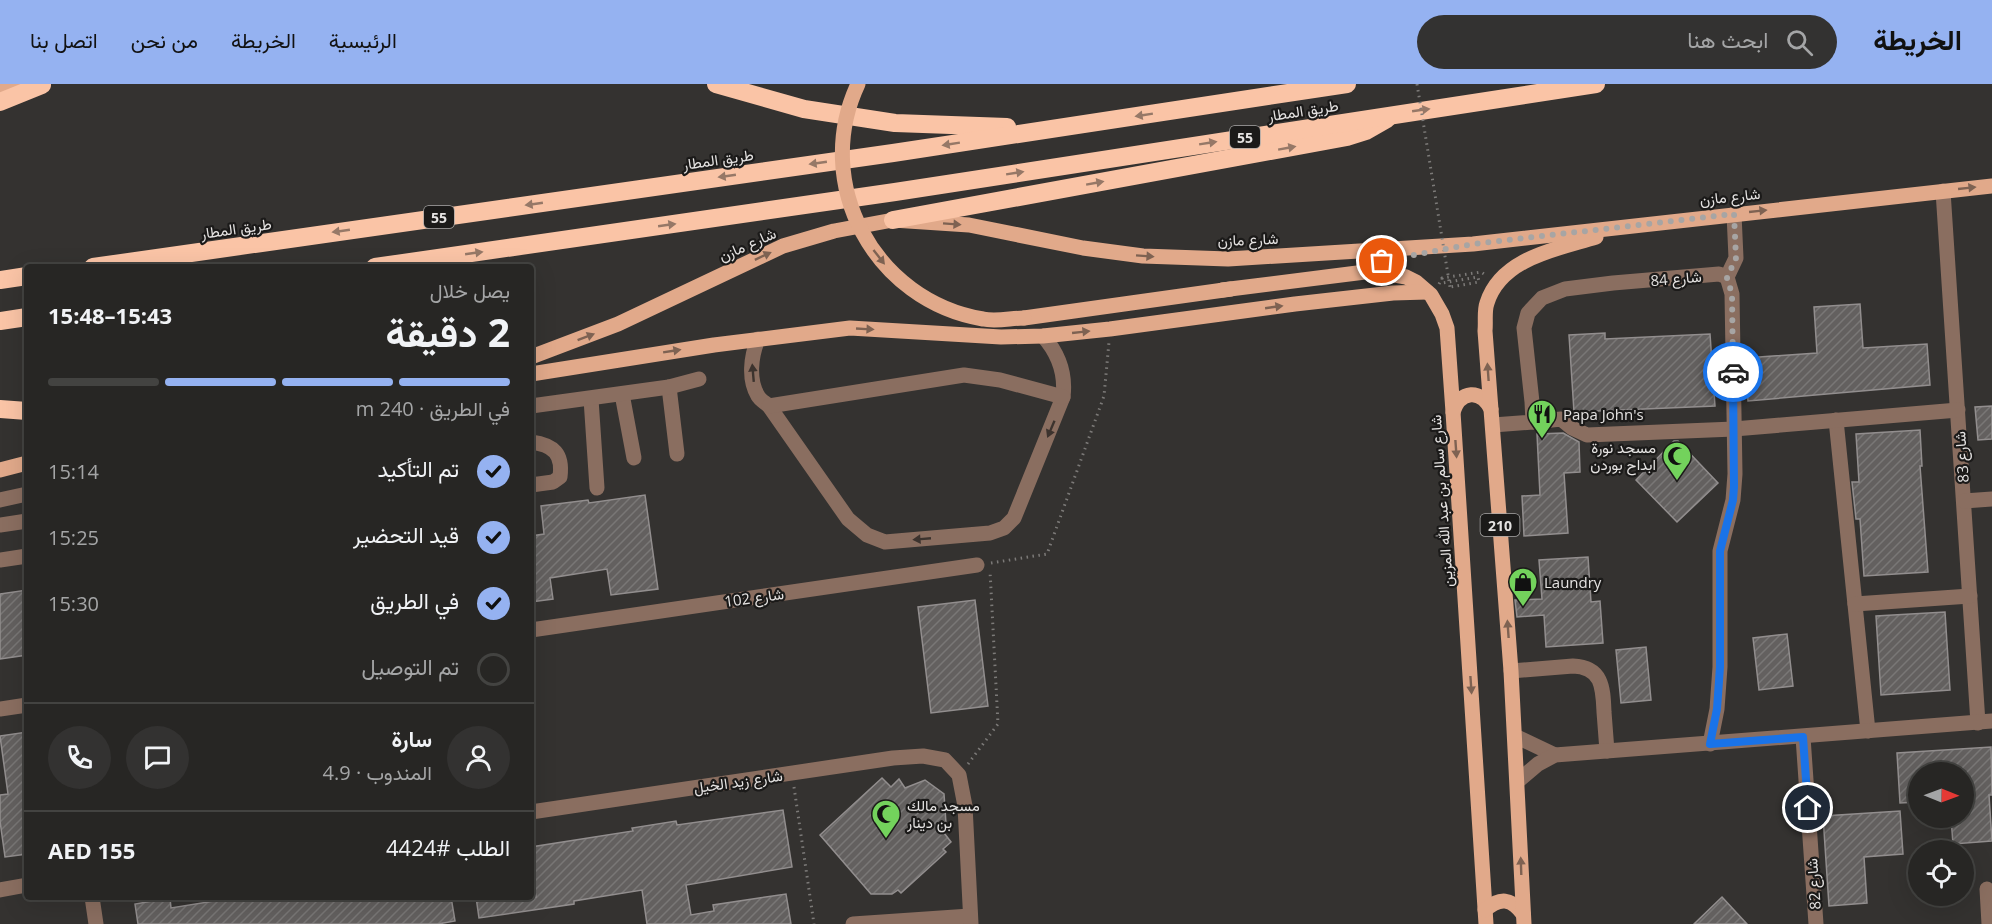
<!DOCTYPE html>
<html lang="ar">
<head>
<meta charset="utf-8">
<style>
  body { margin:0; font-family:"Open Sans",Vazirmatn,sans-serif; background:#333231; color:#f1f3f6; direction:rtl; height:100vh; display:flex; flex-direction:column; font-size:22px; white-space:nowrap }
  * { box-sizing:border-box; margin:0 }
  p { font-size:20px; color:#a4a5a6 }
  .icon { flex:none; width:33px; height:33px; fill:none; stroke:currentColor; stroke-width:2; stroke-linecap:round; stroke-linejoin:round }
  .map { position:relative; flex:1; overflow:hidden; direction:ltr }
  .drawer { position:absolute; left:24px; top:180px; width:510px; height:636px; display:flex; flex-direction:column; background:#272624; border-radius:6px; box-shadow:0 6px 24px #0002,0 0 0 2px #434341; direction:rtl }
  .drawer>* { flex:none }
  .needle { width:39px; rotate:91deg }
  .controls { position:absolute; left:1908px; top:678px; display:grid; gap:12px }
  .controls a { display:grid; place-items:center; width:66px; height:66px; border-radius:50%; background:#272624; box-shadow:0 6px 24px #0002,0 0 0 2px #434341; font-size:30px }
  .pin { position:absolute; display:grid; place-items:center; width:51px; height:51px; color:#fff; margin:-26px; border:3px solid #fff; border-radius:50%; box-shadow:0 2px 6px #0007 }
  .courier { position:absolute; display:grid; place-items:center; width:60px; height:60px; margin:-30px; border:4px solid #1a73e8; border-radius:50%; background:#fff; color:#222; box-shadow:0 2px 8px #0007 }
  .head em { font-style:normal; font-weight:700 }
  .head div { display:flex; flex-direction:column-reverse }
  .head { display:flex; align-items:center; justify-content:space-between; height:102px; padding:0 24px }
  h1 { font-size:39px; font-weight:700; line-height:45px }
  .bar { display:grid; grid-template-columns:repeat(4,1fr); gap:9px 6px; align-content:center; height:72px; padding:0 24px }
  .bar i { height:8px; border-radius:4px; background:#434341 }
  .bar .current { background:#95b2f1 }
  .bar p { grid-column:span 4 }
  .line { display:flex; align-items:center; gap:15px; padding:0 24px; border-top:2px solid #434341 }
  .line div { flex:1 }
  .round { display:grid; place-items:center; flex:none; width:63px; height:63px; border-radius:32px; background:#333231 }
  ol { padding:0 24px; list-style:none }
  li { display:flex; align-items:center; gap:18px; height:66px }
  li p { margin-inline-start:auto }
  li .icon { padding:6px; border-radius:50%; background:#95b2f1; color:#111; stroke-width:4 }
  li:last-child { color:#a4a5a6 }
  li i { width:33px; height:33px; border:3px solid #434341; border-radius:50% }
  header { display:flex; align-items:center; gap:36px; box-sizing:border-box; height:84px; padding:0 30px; background:#95b2f1; color:#111 }
  header strong { font-size:28px }
  nav { display:flex; gap:33px; margin-inline-start:auto; font-size:21px }
  .search { width:420px; height:54px; background:#333231; display:flex; align-items:center; gap:15px; box-sizing:border-box; padding:0 21px; border-radius:33px; color:#a4a5a6; font-size:22px }
  .map>svg:first-child { display:block }
</style>
</head>
<body>
<header>
<strong>الخريطة</strong>
<div class="search"><svg class="icon" aria-label="search" viewBox="0 0 24 24"><circle cx="10" cy="10" r="6"/><path d="M15 15l6 6"/></svg>ابحث هنا</div>
<nav><a>الرئيسية</a><a>الخريطة</a><a>من نحن</a><a>اتصل بنا</a></nav>
</header>
<div class="map">
<svg width="1992" height="840" viewBox="0 0 1992 840">
  <defs>
    <pattern id="building-hatch" width="6" height="6" patternUnits="userSpaceOnUse" patternTransform="scale(1.5)"><rect width="6" height="6" fill="#63605f"/><path d="M-1 1l2-2M0 6l6-6M5 7l2-2" fill="none" stroke="#797776"/></pattern>
  </defs>
  <rect width="100%" height="100%" fill="#343230"/>
  <g fill="url(#building-hatch)" stroke="#928e8e" stroke-width="1.5">
    <polygon points="1860,220 1863,264 1927,260 1930,301 1748,317 1745,274 1817,269 1814,223"/>
    <polygon points="1605,249 1605,255 1710,250 1715,322 1574,328 1569,251"/>
    <polygon points="1992,322 1992,355 1978,356 1975,323"/>
    <polygon points="1920,346 1922,382 1920,382 1928,488 1864,492 1860,435 1856,435 1852,398 1859,398 1856,350"/>
    <polygon points="1563,349 1579,358 1580,388 1564,389 1568,449 1524,452 1522,412 1540,411 1537,350"/>
    <polygon points="1674,357 1678,357 1718,399 1677,438 1636,396"/>
    <polygon points="645,411 658,505 611,511 607,485 550,494 553,515 531,518 531,452 544,450 541,422 588,416 589,419"/>
    <polygon points="1588,473 1591,518 1600,517 1603,559 1546,563 1544,531 1517,533 1515,516 1542,515 1539,476"/>
    <polygon points="27,506 27,571 0,575 0,510"/>
    <polygon points="975,516 988,622 931,629 918,523"/>
    <polygon points="1945,528 1950,606 1881,611 1876,532"/>
    <polygon points="1787,550 1793,602 1759,606 1753,554"/>
    <polygon points="1646,563 1651,616 1621,619 1616,566"/>
    <polygon points="27,648 27,770 5,773 0,737 0,711 8,710 0,652"/>
    <polygon points="1991,663 1992,711 1989,711 1992,757 1953,760 1951,734 1964,734 1964,688 1918,688 1918,718 1900,719 1897,669"/>
    <polygon points="882,694 891,703 899,695 905,704 925,696 944,710 946,740 941,745 951,758 943,765 946,768 901,809 898,806 892,810 871,810 820,751"/>
    <polygon points="783,726 792,783 686,801 691,831 714,827 713,821 786,810 791,840 647,840 642,806 574,817 574,820 479,834 476,813 536,813 531,782 531,763 633,747 632,744 676,737 677,741"/>
    <polygon points="1900,727 1903,770 1864,773 1867,819 1829,822 1823,732"/>
    <polygon points="239,813 451,813 455,837 438,840 138,840 135,820 170,814 171,824"/>
    <polygon points="1722,813 1747,840 1694,840"/>
  </g>
  <g fill="none" stroke-linecap="round" stroke-linejoin="round">
    <g stroke="#7c7a78" stroke-width="3" stroke-dasharray="1.5 4.5" stroke-linecap="butt">
      <polyline points="1442,194 1443,199 1478,193 1479,198 1450,203"/>
      <polyline points="1439,200 1442,194 1481,188 1487,192"/>
      <polyline points="991,479 1047,470 1104,312 1109,258"/>
      <polyline points="968,680 998,640 990,487"/>
      <polyline points="794,703 814,840"/>
    </g>
    <g stroke="#8a6e60" stroke-width="15">
      <polyline points="1943,107 1978,639"/>
      <polyline points="1727,193 1736,174 1734,130"/>
      <path d="M758 255C751 272 748 296 758 312 760 316 766 319 769 322L848 435 867 451 885 458 990 449 1004 444 1014 434 1063 313C1066 289 1059 270 1043 252"/>
      <polyline points="669,303 677,370"/>
      <polyline points="622,310 634,374"/>
      <polyline points="591,315 597,404"/>
      <polyline points="531,322 669,303 699,295"/>
      <polyline points="769,322 964,291 1000,296 1063,313"/>
      <polyline points="1836,336 1868,647"/>
      <polyline points="1533,338 1561,335 1572,344 1587,351 1734,345 1958,326"/>
      <polyline points="1493,341 1533,338 1532,318 1524,244 1528,229 1542,214 1565,205 1613,199 1719,190 1727,193 1732,210 1735,390 1733,416 1720,467 1720,583 1717,625 1710,660"/>
      <path d="M531 358C554 361 563 370 560 393L553 398 531 401"/>
      <polyline points="0,416 27,410"/>
      <polyline points="1964,417 1992,415"/>
      <polyline points="0,441 27,437"/>
      <polyline points="0,476 27,472"/>
      <polyline points="1855,520 1970,512"/>
      <polyline points="531,546 977,481"/>
      <path d="M1511 587 1573 582C1603 583 1603 605 1604 628 1605 641 1606 654 1607 667"/>
      <polyline points="0,625 27,621"/>
      <polyline points="1515,652 1555,671"/>
      <polyline points="1803,653 1816,840"/>
      <polyline points="1518,697 1538,680 1555,671 1992,637"/>
      <polyline points="531,728 893,674 923,672 945,676 959,691 965,722 971,840"/>
      <polyline points="1987,805 1989,840"/>
      <polyline points="0,806 27,801"/>
      <polyline points="92,813 96,840"/>
      <polyline points="853,840 970,832"/>
    </g>
    <g stroke="#e1a98a" stroke-width="15">
      <polyline points="0,7 25,3"/>
      <polyline points="1222,206 1373,187 1406,193 1416,198 1431,211 1442,230 1447,244 1453,328 1486,840"/>
      <polyline points="1024,234 1231,205"/>
      <polyline points="531,273 618,240 783,162 834,147 893,136 969,141 1083,164 1143,172 1228,175 1473,160 1992,102"/>
      <polyline points="531,290 714,261 850,244 1001,253 1043,252 1110,245 1295,220 1393,209 1427,208"/>
      <path d="M1453 328C1460 306 1481 305 1491 325"/>
      <polyline points="0,386 27,379"/>
      <path d="M1485 826C1500 813 1511 814 1523 830"/>
      <path d="M1524 840 1511 587 1485 247C1486 238 1484 227 1487 219 1501 174 1557 165 1596 153"/>
    </g>
    <g stroke="#fac4a6" stroke-width="18">
      <polyline points="716,0 804,25 895,39 1007,43"/>
      <polyline points="0,18 42,1"/>
      <polyline points="893,136 1347,53 1366,47 1387,35"/>
      <polyline points="93,183 893,69 1347,0"/>
      <polyline points="375,183 895,108 1596,0"/>
      <polyline points="0,196 27,192"/>
      <polyline points="0,237 27,233"/>
      <polyline points="0,325 27,327"/>
    </g>
    <polyline stroke="#7c7a78" stroke-width="3" stroke-dasharray="1.5 4.5" stroke-linecap="butt" points="1417,0 1450,203"/>
    <path stroke="#e1a98a" stroke-width="15" d="M858 0C811 100 875 217 983 235 996 238 1011 234 1024 234"/>
  </g>
  <defs><path id="oneway-solid" d="M-6-.8H1V-3.2L6.5 0L1 3.2V.8H-6Z" transform="scale(1.5)"/></defs>
  <g fill="#967867">
    <use href="#oneway-solid" transform="translate(1421 26) rotate(-8)"/>
    <use href="#oneway-solid" transform="translate(1144 31) rotate(171)"/>
    <use href="#oneway-solid" transform="translate(1208 59) rotate(-9)"/>
    <use href="#oneway-solid" transform="translate(951 60) rotate(171)"/>
    <use href="#oneway-solid" transform="translate(1287 64) rotate(-10)"/>
    <use href="#oneway-solid" transform="translate(818 79) rotate(172)"/>
    <use href="#oneway-solid" transform="translate(1015 89) rotate(-9)"/>
    <use href="#oneway-solid" transform="translate(727 92) rotate(172)"/>
    <use href="#oneway-solid" transform="translate(1095 99) rotate(-10)"/>
    <use href="#oneway-solid" transform="translate(534 120) rotate(172)"/>
    <use href="#oneway-solid" transform="translate(667 141) rotate(-8)"/>
    <use href="#oneway-solid" transform="translate(341 147) rotate(172)"/>
    <use href="#oneway-solid" transform="translate(474 169) rotate(-8)"/>
  </g>
  <g fill="#7e6252">
    <use href="#oneway-solid" transform="translate(1967 104) rotate(-6)"/>
    <use href="#oneway-solid" transform="translate(1758 127) rotate(-6)"/>
    <use href="#oneway-solid" transform="translate(952 140) rotate(4)"/>
    <use href="#oneway-solid" transform="translate(763 172) rotate(-25)"/>
    <use href="#oneway-solid" transform="translate(1145 172) rotate(4)"/>
    <use href="#oneway-solid" transform="translate(879 173) rotate(52)"/>
    <use href="#oneway-solid" transform="translate(1274 223) rotate(-8)"/>
    <use href="#oneway-solid" transform="translate(865 245) rotate(3)"/>
    <use href="#oneway-solid" transform="translate(1081 248) rotate(-6)"/>
    <use href="#oneway-solid" transform="translate(586 253) rotate(-21)"/>
    <use href="#oneway-solid" transform="translate(672 267) rotate(-9)"/>
    <use href="#oneway-solid" transform="translate(1488 288) rotate(-94)"/>
    <use href="#oneway-solid" transform="translate(1456 365) rotate(86)"/>
    <use href="#oneway-solid" transform="translate(1508 545) rotate(-94)"/>
    <use href="#oneway-solid" transform="translate(1471 601) rotate(86)"/>
    <use href="#oneway-solid" transform="translate(1521 782) rotate(-92)"/>
  </g>
  <g fill="#3c332e">
    <use href="#oneway-solid" transform="translate(753 289) rotate(-95)"/>
    <use href="#oneway-solid" transform="translate(1051 345) rotate(113)"/>
    <use href="#oneway-solid" transform="translate(922 455) rotate(175)"/>
  </g>
  <g fill="none" stroke-linecap="round" stroke-linejoin="round">
    <polyline stroke="#a7a5a4" stroke-width="6" stroke-dasharray="0 10.8" points="1382,177 1473,160 1734,130 1736,174 1727,194 1732,210 1733,288"/>
    <polyline stroke="#1a73e8" stroke-width="8" points="1733,288 1734,403 1733,416 1720,467 1720,583 1717,625 1710,660 1803,653 1808,724"/>
  </g>
  <defs>
    <g id="restaurant-pin" transform="scale(1.5)"><path d="M0 17L-7.5 6A9.5 9.5 0 1 1 7.5 6Z" fill="#73d25c" stroke="#1b1a19"/><path d="M-5-6h1v4h1v-4h1v4h1v-4h1v5L-1.5 .5V6h-2V.5L-5-1ZM5-6V6H3V1.5H1.5Q1.5-4 5-6Z" fill="#111"/></g>
    <g id="mosque-pin" transform="scale(1.5)"><path d="M0 17L-7.5 6A9.5 9.5 0 1 1 7.5 6Z" fill="#73d25c" stroke="#1b1a19"/><path d="M3.5-4.9A6 6 0 1 0 3.5 4.9A5 5 0 1 1 3.5-4.9Z" fill="#111"/></g>
    <g id="shop-pin" transform="scale(1.5)"><path d="M0 17L-7.5 6A9.5 9.5 0 1 1 7.5 6Z" fill="#73d25c" stroke="#1b1a19"/><path d="M-5-2.5h2.3a2.7 3.5 0 0 1 5.4 0H5L5.5 6h-11ZM-1.5-2.5h3a1.5 2.3 0 0 0-3 0Z" fill="#111"/></g>
  </defs>
  <g fill-rule="evenodd">
    <use href="#restaurant-pin" x="1542" y="330"/>
    <use href="#mosque-pin" x="1677" y="372"/>
    <use href="#shop-pin" x="1523" y="498"/>
    <use href="#mosque-pin" x="886" y="730"/>
  </g>
  <g text-anchor="middle" dominant-baseline="central" stroke-width="4.5" stroke-linejoin="round" paint-order="stroke">
    <g fill="#1b1a19" stroke="#a8a7a6" stroke-width="1.5">
      <rect x="1230" y="42" width="30" height="22" rx="4.5"/>
      <rect x="424" y="122" width="30" height="22" rx="4.5"/>
      <rect x="1480.5" y="430" width="39" height="22" rx="4.5"/>
    </g>
    <g font-size="14" font-weight="bold" fill="#e5e3e2">
      <text x="1245" y="53">55</text>
      <text x="439" y="133">55</text>
      <text x="1500" y="441">210</text>
    </g>
    <g font-size="15" fill="#e5e3e2" stroke="#1b1a19">
      <text transform="translate(1303 26) rotate(-9)">طريق المطار</text>
      <text transform="translate(718 75) rotate(-8)">طريق المطار</text>
      <text transform="translate(1730 112) rotate(-6)">شارع مازن</text>
      <text transform="translate(236 144) rotate(-8)">طريق المطار</text>
      <text transform="translate(1248 155) rotate(-2)">شارع مازن</text>
      <text transform="translate(747 160) rotate(-24)">شارع مازن</text>
      <text transform="translate(1676 194) rotate(-5)">شارع 84</text>
      <text transform="translate(1961 373) rotate(-94)">شارع 83</text>
      <text transform="translate(1441 417) rotate(-94)">شارع سالم بن عبد الله المزين</text>
      <text transform="translate(754 513) rotate(-8)">شارع 102</text>
      <text transform="translate(738 697) rotate(-8)">شارع زيد الخيل</text>
      <text transform="translate(1813 800) rotate(-94)">شارع 82</text>
    </g>
    <g font-size="15" fill="#e5e3e2" stroke="#1b1a19" text-anchor="start">
      <text x="1563" y="330">Papa John's</text>
      <text x="1656" y="363" text-anchor="end">مسجد نورة<tspan x="1656" dy="17">ابداح بوردن</tspan></text>
      <text x="1544" y="498">Laundry</text>
      <text x="907" y="721">مسجد مالك<tspan x="907" dy="17">بن دينار</tspan></text>
    </g>
  </g>
</svg>
<div class="controls">
<a><svg class="needle" viewBox="-14 -14 28 28"><path d="M0-13l5 13h-10z" fill="#e53935"/><path d="M0 13l5-13h-10z" fill="#a4a5a6"/></svg></a>
<a><svg class="icon" aria-label="locate" viewBox="0 0 24 24"><circle cx="12" cy="12" r="6"/><path d="M12 2v4M12 18v4M2 12h4M18 12h4"/></svg></a>
</div>
<div class="pin" style="left:1382px;top:177px;background:#ea580c"><svg class="icon" aria-label="bag" viewBox="0 0 24 24"><path d="M5 8h14l-1 12H6zM9 8a3 3 0 0 1 6 0"/></svg></div>
<div class="pin" style="left:1808px;top:724px;background:#1f2937"><svg class="icon" aria-label="home" viewBox="0 0 24 24"><path d="M3 11l9-7 9 7M6 9v11h12V9"/></svg></div>
<div class="courier" style="left:1733px;top:288px"><svg class="icon" aria-label="car" viewBox="0 0 24 24"><path d="M5 17H2v-5l4-1 3-4h7l3 4 3 1v5h-3M9 17h6M6 11h13"/><circle cx="7" cy="17" r="2"/><circle cx="17" cy="17" r="2"/></svg></div>
<section class="drawer">
<div class="head"><div><h1>2 دقيقة</h1><p>يصل خلال</p></div><em>15:43–15:48</em></div>
<div class="bar"><i class="current"></i><i class="current"></i><i class="current"></i><i></i><p>في الطريق · 240 m</p></div>
<ol>
<li><svg class="icon" aria-label="check" viewBox="0 0 24 24"><path d="M5 12l5 5 9-10"/></svg>تم التأكيد<p>15:14</p></li>
<li><svg class="icon" aria-label="check" viewBox="0 0 24 24"><path d="M5 12l5 5 9-10"/></svg>قيد التحضير<p>15:25</p></li>
<li><svg class="icon" aria-label="check" viewBox="0 0 24 24"><path d="M5 12l5 5 9-10"/></svg>في الطريق<p>15:30</p></li>
<li><i></i>تم التوصيل</li>
</ol>
<div class="line" style="height:108px"><a class="round"><svg class="icon" aria-label="person" viewBox="0 0 24 24"><circle cx="12" cy="8" r="4"/><path d="M4 21q1-7 8-7t8 7"/></svg></a><div><b>سارة</b><p>المندوب · 4.9</p></div><a class="round"><svg class="icon" aria-label="chat" viewBox="0 0 24 24"><path d="M4 5h16v11H9l-5 4z"/></svg></a><a class="round"><svg class="icon" aria-label="phone" viewBox="0 0 24 24"><path d="M5 4h4l2 5-3 2q2 4 5 5l2-3 5 2v4C11 20 4 13 5 4z"/></svg></a></div>
<div class="line" style="height:78px"><div>الطلب #4424</div><b>AED 155</b></div>
</section>
</div>
</body>
</html>
